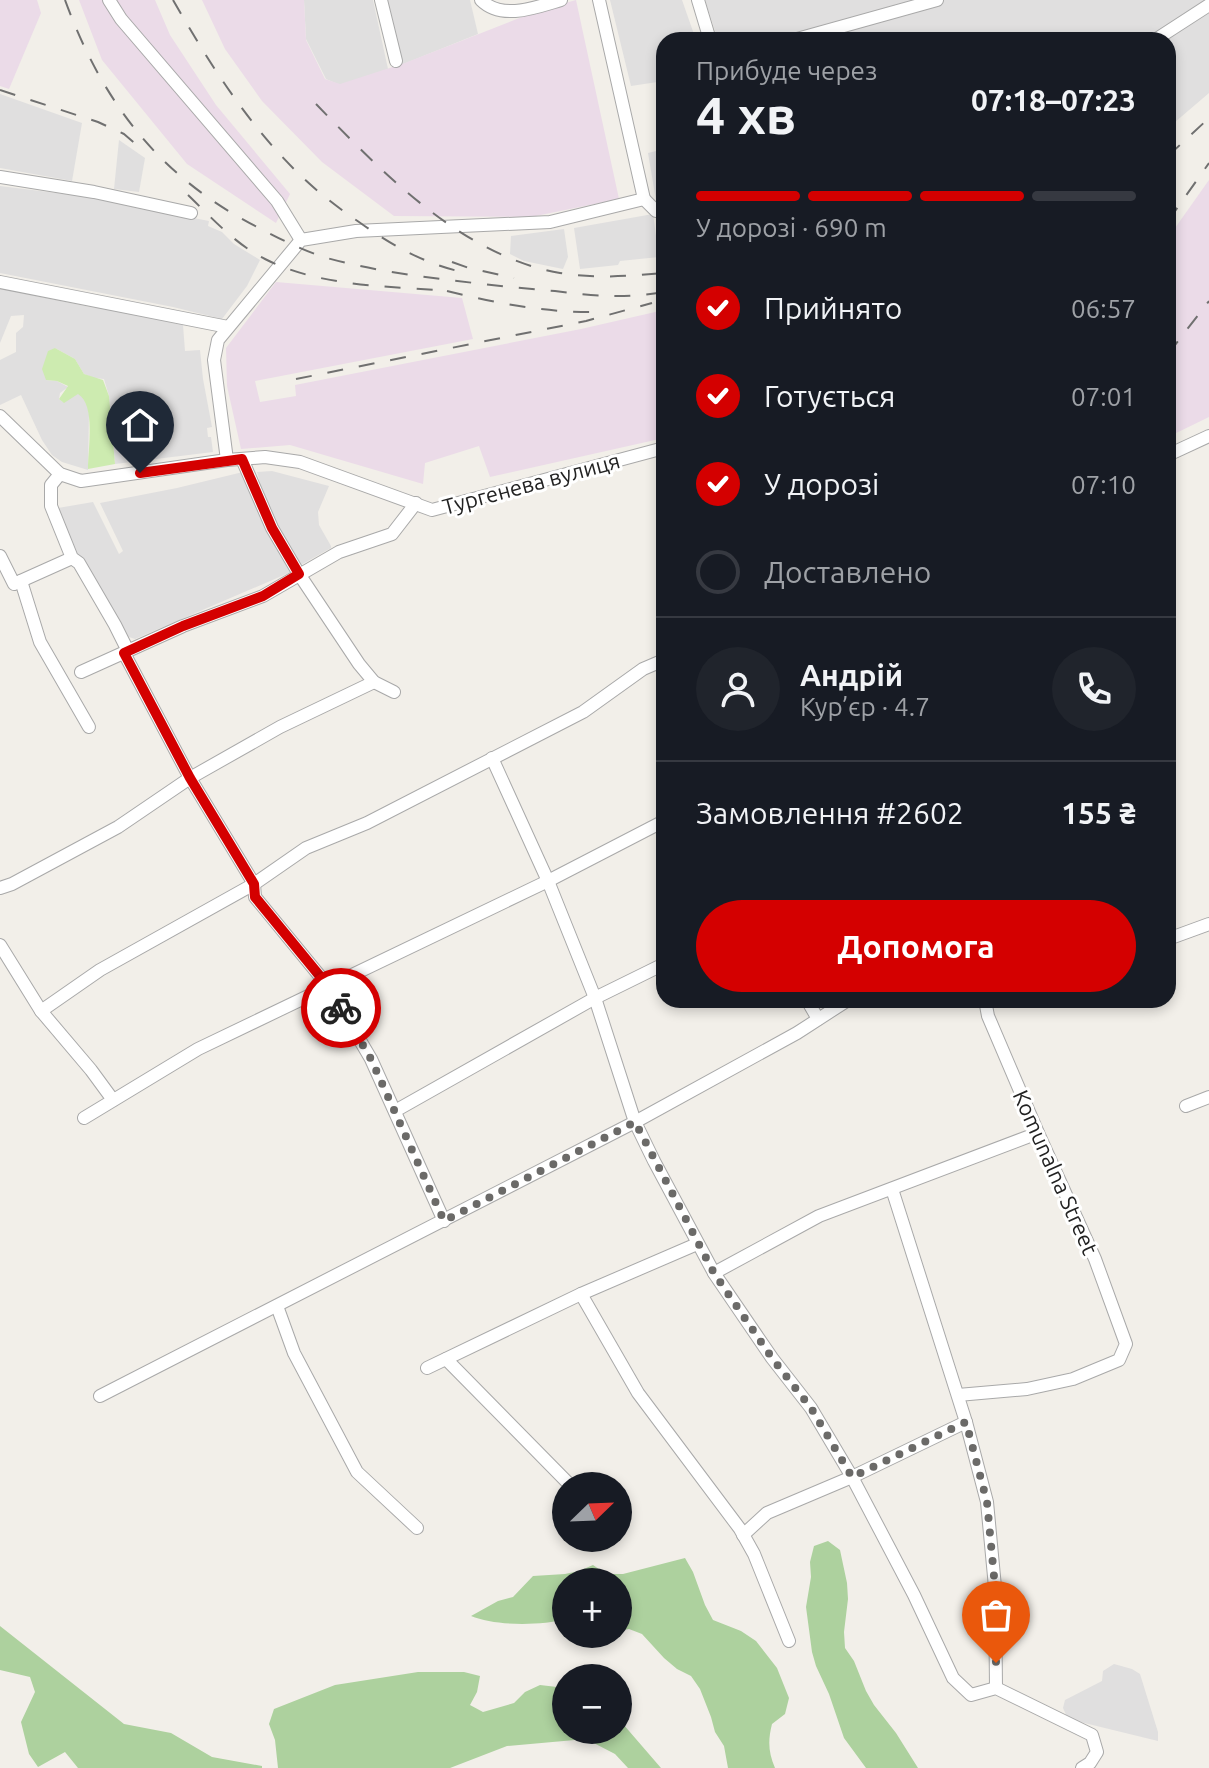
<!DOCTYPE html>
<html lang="uk">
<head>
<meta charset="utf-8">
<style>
  body { margin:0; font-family:Ubuntu,sans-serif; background:#20242c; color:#f1f3f6; height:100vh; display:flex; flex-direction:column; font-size:30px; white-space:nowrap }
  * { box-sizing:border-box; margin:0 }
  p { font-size:26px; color:#9ea1a6 }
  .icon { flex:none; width:44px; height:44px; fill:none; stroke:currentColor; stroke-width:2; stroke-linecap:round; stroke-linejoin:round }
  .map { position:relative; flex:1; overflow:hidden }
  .drawer { position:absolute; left:656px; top:32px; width:520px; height:976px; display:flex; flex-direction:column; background:#171b24; border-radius:24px; box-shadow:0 4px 12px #0003 }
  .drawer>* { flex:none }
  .needle { width:52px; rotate:67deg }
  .controls { position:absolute; left:552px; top:1472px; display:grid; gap:16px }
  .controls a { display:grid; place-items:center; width:80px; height:80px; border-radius:50%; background:#171b24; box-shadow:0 4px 12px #0003; font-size:40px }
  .pin { position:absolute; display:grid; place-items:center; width:68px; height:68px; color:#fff; margin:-82px -34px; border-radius:50% 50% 50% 0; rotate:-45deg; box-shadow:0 0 8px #0007 }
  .pin .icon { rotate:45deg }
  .courier { position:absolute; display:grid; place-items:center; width:80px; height:80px; margin:-40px; border:6px solid #d40000; border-radius:50%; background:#fff; color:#222; box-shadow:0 2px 10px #0007 }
  .summary em { font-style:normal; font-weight:700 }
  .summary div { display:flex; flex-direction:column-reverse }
  .summary { display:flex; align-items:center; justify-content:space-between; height:136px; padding:0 40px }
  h1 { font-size:52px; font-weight:700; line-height:60px }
  .bar { display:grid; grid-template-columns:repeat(4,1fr); gap:12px 8px; align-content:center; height:96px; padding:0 40px }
  .bar i { height:10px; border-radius:6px; background:#363941 }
  .bar .selected { background:#d40000 }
  .bar p { grid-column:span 4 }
  .line { display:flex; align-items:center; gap:20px; padding:0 40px; border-top:2px solid #363941 }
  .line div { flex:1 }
  .round { display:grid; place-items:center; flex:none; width:84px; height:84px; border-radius:42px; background:#20242c }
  ol { padding:0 40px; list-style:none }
  li { display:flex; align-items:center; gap:24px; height:88px }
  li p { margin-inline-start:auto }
  li .icon { padding:8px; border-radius:50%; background:#d40000; color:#fff; stroke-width:4 }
  li:last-child { color:#9ea1a6 }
  li i { width:44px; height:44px; border:4px solid #363941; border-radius:50% }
  .button { display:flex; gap:16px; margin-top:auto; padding:16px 40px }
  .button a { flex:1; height:92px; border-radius:48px; background:#d40000; color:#fff; font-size:32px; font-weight:700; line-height:92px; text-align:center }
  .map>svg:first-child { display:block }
</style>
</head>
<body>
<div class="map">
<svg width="1209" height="1768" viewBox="0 0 1209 1768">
  <rect width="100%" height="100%" fill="#f2efe9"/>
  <g fill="#e0dfdf">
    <polygon points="304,0 373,0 388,69 340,85 326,79 306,39"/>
    <polygon points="387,0 470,0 478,34 401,65"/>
    <polygon points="610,0 682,0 696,40 664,40 664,81 631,86"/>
    <polygon points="705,0 1205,0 1145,40 724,40 722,32 716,34"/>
    <polygon points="1209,12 1209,93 1168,128 1168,40 1165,40"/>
    <polygon points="0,94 82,123 72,181 0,168"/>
    <polygon points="119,140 145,158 139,192 114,189"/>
    <polygon points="664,149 664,204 657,206 648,153"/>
    <polygon points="0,186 81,196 209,221 208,226 222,232 234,244 260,260 247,286 222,319 173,307 0,273"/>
    <polygon points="653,214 659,257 620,261 618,265 580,269 574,228"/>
    <polygon points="564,229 568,257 563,269 524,261 510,254 511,236"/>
    <polygon points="0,286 36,296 90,307 114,310 183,325 185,351 200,350 203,379 212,427 207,428 208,437 211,437 213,452 115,464 109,396 104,379 94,378 84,374 75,359 55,348 46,380 57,381 68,387 60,393 59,399 63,402 77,393 83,397 86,403 89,411 88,470 62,462 52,455 42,440 21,395 0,405 0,360 16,352 16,333 23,327 24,315 11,316 0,343"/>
    <polygon points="272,471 329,486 318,512 319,525 331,546 331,548 299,566 277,531 264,498 257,472"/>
    <polygon points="243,472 291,572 135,639 126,636 74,548 58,508 93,502 119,554 123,551 100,503 177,488"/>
    <polygon points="1114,1664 1132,1669 1140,1674 1158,1732 1158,1741 1068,1719 1063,1708 1065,1700 1102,1681 1103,1671"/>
  </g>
  <g fill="#ebdbe8">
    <polygon points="0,0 37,0 41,13 9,89 0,86"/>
    <polygon points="79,0 155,0 170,35 216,105 290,194 276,223 187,164 102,60"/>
    <polygon points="202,0 304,0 306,40 325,79 340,84 405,63 537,11 576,0 619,199 531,217 394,216 322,162 262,101 225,49"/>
    <polygon points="1209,180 1209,417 1168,437 1168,238"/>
    <polygon points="276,282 462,298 473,339 255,381 260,402 296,396 295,385 581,329 664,310 664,390 658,394 664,438 490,477 479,446 425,463 423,484 290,445 241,449 227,386 226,348"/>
  </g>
  <path fill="#cdebb0" d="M55 348 75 359 84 374 103 380 109 396 115 464 88 469C88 449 96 405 78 394L64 403 59 399 68 386 57 381 46 380 42 369 48 351Z"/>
  <g fill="#add19e">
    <polygon points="828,1541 840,1550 847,1583 848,1599 844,1632 845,1648 854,1661 866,1691 874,1705 896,1733 918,1768 866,1768 844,1738 829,1694 816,1666 812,1652 806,1607 811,1577 810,1562 814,1546"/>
    <path d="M685 1558 693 1572 705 1605 713 1620 741 1631 756 1641 777 1668 789 1698 785 1714 772 1724C768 1740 768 1752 775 1768H728L724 1746 715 1732 711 1717 700 1689 691 1676 677 1669 664 1658 642 1634 629 1629 618 1631V1582H566V1619C540 1626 495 1626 471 1616L498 1601 513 1597 533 1576 565 1574 579 1571 593 1565 606 1574H623Z"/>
    <polygon points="0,1626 124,1724 171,1733 212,1757 262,1766 262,1768 78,1768 65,1752 38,1767 29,1754 21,1722 35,1692 30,1677 0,1670"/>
    <polygon points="418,1672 464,1672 480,1676 477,1692 470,1705 483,1712 514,1703 525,1692 540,1685 557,1687 566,1692 566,1730 618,1730 618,1721 623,1724 661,1768 628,1768 615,1754 586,1739 507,1746 450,1768 278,1768 275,1740 269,1724 274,1709 335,1685"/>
  </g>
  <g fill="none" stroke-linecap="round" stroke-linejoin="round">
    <g stroke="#a9a9a9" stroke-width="14">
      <g id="minor">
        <polyline points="109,0 121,19 277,201 301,240"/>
        <polyline points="381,0 396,61"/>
        <path d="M481 0C502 21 537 7 561 0"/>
        <polyline points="698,0 710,40"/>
        <polyline points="797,39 937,0"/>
        <polyline points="1155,40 1209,5"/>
        <polyline points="0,177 94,192 191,213"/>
        <polyline points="644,199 656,211 664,209"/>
        <polyline points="0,282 228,327"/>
        <polyline points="0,416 60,474 81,481 227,460 265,457 300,462 432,510 664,448"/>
        <polyline points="1168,455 1209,436"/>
        <polyline points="242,459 272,528 299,574 359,664 374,682 394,692"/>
        <polyline points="227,460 214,360 218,340 301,240 356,231 550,222 644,199 599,0"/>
        <polyline points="60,474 51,485 51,506 72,558 79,563 115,625 128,651"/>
        <polyline points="0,556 14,584 72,558"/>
        <polyline points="21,581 40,642 89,727"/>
        <polyline points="124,653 190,778 254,884 255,897 328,986 371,1059 444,1221"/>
        <polyline points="81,672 183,626 263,596 339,552 392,534 416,503"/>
        <polyline points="492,758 548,881 595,998 635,1122 654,1161 714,1273 772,1358 811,1408 852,1477 914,1595 953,1678 971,1695 996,1688 1092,1735 1097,1752 1090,1763 1082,1768"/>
        <polyline points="0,888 12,884 118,827 190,778 280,727 374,682"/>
        <polyline points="1168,939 1209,924"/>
        <polyline points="0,945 41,1011 91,1070 113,1100"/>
        <polyline points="807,1000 818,1019"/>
        <polyline points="41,1011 100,970 254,884 306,848 367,823 583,712 643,669 664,660"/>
        <polyline points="1186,1106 1209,1097"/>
        <polyline points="395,1111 595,998 664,964"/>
        <polyline points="84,1118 198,1049 548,881 664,821"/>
        <polyline points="892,1189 966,1422 987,1502 995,1587 996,1688"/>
        <polyline points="714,1273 819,1216 1038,1133"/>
        <polyline points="581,1294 638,1393 740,1529 754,1554 789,1641"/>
        <polyline points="277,1306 294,1353 357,1472 417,1528"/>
        <polyline points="446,1359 569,1484"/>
        <polyline points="427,1368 581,1294 697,1244"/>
        <polyline points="958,1395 1027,1389 1073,1379 1119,1360 1126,1344 1095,1259 1038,1133 988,1016 985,1000"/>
        <polyline points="100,1396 635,1122 797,1033 848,1000"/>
        <polyline points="743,1535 767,1513 852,1477 966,1422"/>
      </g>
    </g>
    <use href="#minor" stroke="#fff" stroke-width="12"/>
    <g stroke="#707070" stroke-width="2" stroke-dasharray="16 16" stroke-linecap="butt">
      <path d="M65 0C103 104 161 179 261 229 282 240 304 251 327 258 378 272 431 278 483 284 507 287 531 289 555 291 595 296 624 299 664 292"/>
      <path d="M173 0C208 61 246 122 297 172 316 191 337 207 359 222 391 245 423 263 462 272"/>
      <polyline points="0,90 98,122 124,134 139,147"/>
      <path d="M316 104C382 172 462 256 560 273 595 279 629 276 664 273"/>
      <polyline points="1168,156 1209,118"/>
      <path d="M188 195C211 217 235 244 265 259 320 287 388 286 448 291"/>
      <polyline points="1168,221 1209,163"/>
      <polyline points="452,262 469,268 514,278"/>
      <path d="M447 291C496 303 546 313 597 312"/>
      <polyline points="1168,354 1209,301"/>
      <polyline points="296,379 586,321 652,303"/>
    </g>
  </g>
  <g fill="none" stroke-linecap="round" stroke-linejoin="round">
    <polyline stroke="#6b6a68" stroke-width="8" stroke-dasharray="0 14.4" points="341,1008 371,1059 444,1221 635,1122 714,1273 772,1358 811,1408 852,1477 966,1422 987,1502 995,1587 996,1663"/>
    <polyline stroke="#d40000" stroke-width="10" points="140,473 242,459 272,528 299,574 263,596 183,626 124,653 190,778 254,884 255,897 328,986 341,1008"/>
  </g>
  <g text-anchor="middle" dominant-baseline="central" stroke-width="6" stroke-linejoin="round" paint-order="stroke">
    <g font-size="22" fill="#222" stroke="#fff">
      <text transform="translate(531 483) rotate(-15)">Тургенева вулиця</text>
      <text transform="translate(1056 1172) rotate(66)">Komunalna Street</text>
    </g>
  </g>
</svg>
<div class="controls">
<a><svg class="needle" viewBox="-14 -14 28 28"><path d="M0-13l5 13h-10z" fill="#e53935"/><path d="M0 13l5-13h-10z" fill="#9ea1a6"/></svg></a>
<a>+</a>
<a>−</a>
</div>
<div class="pin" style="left:996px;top:1663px;background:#ea580c"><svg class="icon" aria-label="bag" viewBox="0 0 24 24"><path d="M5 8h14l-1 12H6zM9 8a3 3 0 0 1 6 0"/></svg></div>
<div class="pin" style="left:140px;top:473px;background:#1f2937"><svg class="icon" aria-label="home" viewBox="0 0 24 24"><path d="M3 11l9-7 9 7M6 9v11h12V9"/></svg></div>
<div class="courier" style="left:341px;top:1008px"><svg class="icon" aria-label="bike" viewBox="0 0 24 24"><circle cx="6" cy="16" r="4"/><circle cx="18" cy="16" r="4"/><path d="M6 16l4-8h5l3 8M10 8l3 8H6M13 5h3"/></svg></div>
<section class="drawer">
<div class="summary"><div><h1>4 хв</h1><p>Прибуде через</p></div><em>07:18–07:23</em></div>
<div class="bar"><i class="selected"></i><i class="selected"></i><i class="selected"></i><i></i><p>У дорозі · 690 m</p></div>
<ol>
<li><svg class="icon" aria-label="check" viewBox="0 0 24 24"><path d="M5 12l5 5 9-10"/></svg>Прийнято<p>06:57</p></li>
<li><svg class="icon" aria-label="check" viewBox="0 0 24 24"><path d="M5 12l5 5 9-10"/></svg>Готується<p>07:01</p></li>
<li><svg class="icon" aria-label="check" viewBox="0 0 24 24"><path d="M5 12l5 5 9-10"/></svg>У дорозі<p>07:10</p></li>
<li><i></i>Доставлено</li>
</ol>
<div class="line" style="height:144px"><a class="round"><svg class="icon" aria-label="person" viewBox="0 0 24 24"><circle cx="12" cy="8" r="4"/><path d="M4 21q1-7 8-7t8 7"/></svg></a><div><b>Андрій</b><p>Кур’єр · 4.7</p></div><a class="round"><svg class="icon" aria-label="phone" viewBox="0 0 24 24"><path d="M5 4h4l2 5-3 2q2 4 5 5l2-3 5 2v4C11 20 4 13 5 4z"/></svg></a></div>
<div class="line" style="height:104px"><div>Замовлення #2602</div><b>155 ₴</b></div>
<div class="button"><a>Допомога</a></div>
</section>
</div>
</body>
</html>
